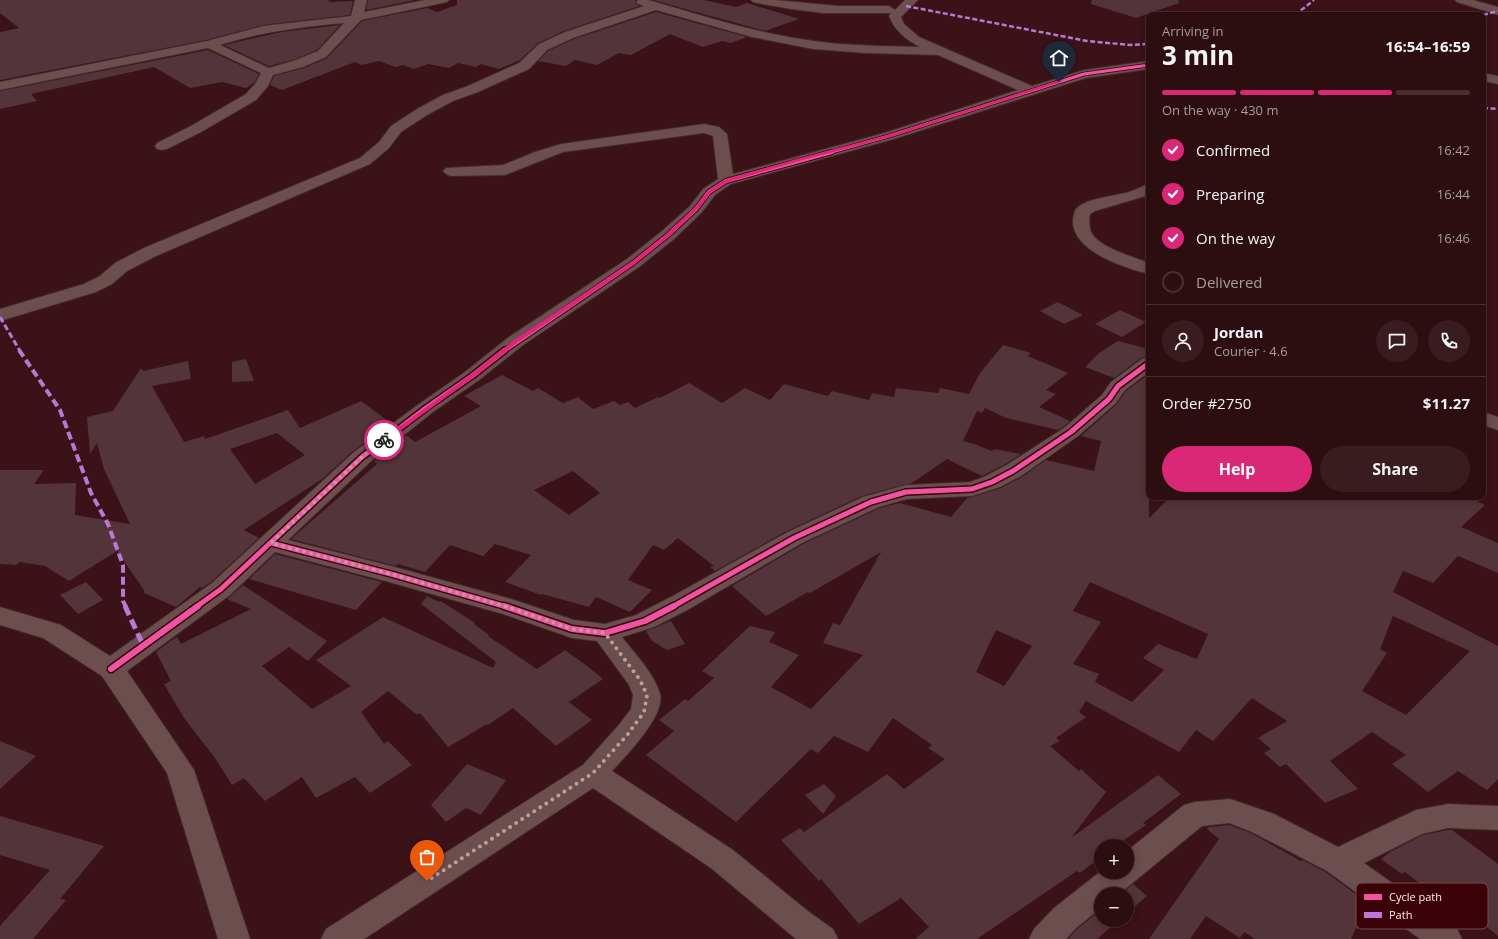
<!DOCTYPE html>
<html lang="en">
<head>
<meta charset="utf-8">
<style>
  body { margin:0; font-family:"Open Sans",sans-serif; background:#381c1f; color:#f1f3f6; height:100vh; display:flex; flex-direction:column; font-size:15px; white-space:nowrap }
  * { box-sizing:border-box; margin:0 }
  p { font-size:13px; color:#a69c9f }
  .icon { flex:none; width:22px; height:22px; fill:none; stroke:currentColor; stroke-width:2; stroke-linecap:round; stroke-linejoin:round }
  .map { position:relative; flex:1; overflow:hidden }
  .drawer { position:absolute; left:1146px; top:12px; width:340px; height:488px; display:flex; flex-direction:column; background:#2c0e11; border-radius:8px; box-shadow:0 2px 10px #0003,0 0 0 1px #482e31 }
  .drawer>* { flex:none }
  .controls { position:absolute; left:1094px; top:839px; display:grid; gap:8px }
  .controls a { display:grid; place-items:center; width:40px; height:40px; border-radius:50%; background:#2c0e11; box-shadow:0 2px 10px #0003,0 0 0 1px #482e31; font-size:20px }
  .pin { position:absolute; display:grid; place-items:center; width:34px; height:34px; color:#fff; margin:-41px -17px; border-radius:50% 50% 50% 0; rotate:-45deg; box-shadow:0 0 4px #0007 }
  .pin .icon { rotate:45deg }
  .courier { position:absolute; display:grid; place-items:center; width:40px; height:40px; margin:-20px; border:3px solid #db2777; border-radius:50%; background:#fff; color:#222; box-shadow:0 1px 5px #0007 }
  .headline em { font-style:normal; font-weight:700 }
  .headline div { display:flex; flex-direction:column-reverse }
  .headline { display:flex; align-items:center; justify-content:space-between; height:68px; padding:0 16px }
  h1 { font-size:26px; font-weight:700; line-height:30px }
  .bar { display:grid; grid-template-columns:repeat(4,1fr); gap:6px 4px; align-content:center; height:48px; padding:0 16px }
  .bar i { height:5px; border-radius:3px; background:#482e31 }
  .bar .selected { background:#db2777 }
  .bar p { grid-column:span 4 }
  .line { display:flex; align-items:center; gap:10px; padding:0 16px; border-top:1px solid #482e31 }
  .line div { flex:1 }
  .round { display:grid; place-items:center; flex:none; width:42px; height:42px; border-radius:21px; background:#381c1f }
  ol { padding:0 16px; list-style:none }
  li { display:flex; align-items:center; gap:12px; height:44px }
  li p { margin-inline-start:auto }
  li .icon { padding:4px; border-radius:50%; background:#db2777; color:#fff; stroke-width:4 }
  li:last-child { color:#a69c9f }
  li i { width:22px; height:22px; border:2px solid #482e31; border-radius:50% }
  .primary-button { display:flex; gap:8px; margin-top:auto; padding:8px 16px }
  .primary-button a { flex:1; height:46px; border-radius:24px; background:#db2777; color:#fff; font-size:16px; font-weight:700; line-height:46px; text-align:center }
  .primary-button a+a { background:#381c1f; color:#f1f3f6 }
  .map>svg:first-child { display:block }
</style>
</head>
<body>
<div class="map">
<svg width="1498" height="939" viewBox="0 0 1498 939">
  <rect width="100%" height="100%" fill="#3a1217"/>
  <g fill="#53343a" fill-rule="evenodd">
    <polygon points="0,0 328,0 330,2 353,1 350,15 263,25 207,40 0,80 0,32 19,28 0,13"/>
    <polygon points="368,0 415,0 366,10"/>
    <polygon points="457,0 636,0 635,3 639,6 564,31 538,43 520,60 499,69 481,64 476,67 458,63 449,68 428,64 414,69 403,65 395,67 379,61 362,65 355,62 282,90 270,85 274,76 304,68 327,58 362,21 427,8 437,12 457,5"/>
    <polygon points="653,0 704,0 736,7 747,3 799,19 765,31"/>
    <polygon points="1092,0 1178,0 1179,3 1136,18 1091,4"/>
    <polygon points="656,12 747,37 731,43 722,41 703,47 670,34 631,55 619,53 597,65 575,60 566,66 538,61 548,51 574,39"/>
    <polygon points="340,25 317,50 293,60 269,66 224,45 281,32"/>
    <polygon points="208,50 259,74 254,83 246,88 222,82 190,88 154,67 31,94 37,101 0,109 0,91"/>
    <polygon points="1058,302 1083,315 1064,324 1040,311"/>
    <polygon points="1120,310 1146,322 1122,337 1095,324"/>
    <polygon points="1118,341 1149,349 1149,356 1141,358 1114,378 1085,367 1099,353"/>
    <path d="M1003 345 1031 353 1028 356 1068 373 1046 390 1056 394 1039 407 1070 421 1063 427 1058 430 1006 418 985 408 982 413 977 411 963 441 974 444 992 451 995 449 1021 454 1004 465 982 476 947 459 912 483 862 496 785 532 715 571 710 567 714 566 678 538 664 550 653 545 628 580 652 590 630 612 596 597 589 607 542 594 541 595 505 582 531 555 495 544 483 556 450 545 425 572 398 564 396 566 291 539 377 464 374 461 406 435 415 442 481 406 464 396 502 375 533 391 538 388 563 403 578 397 593 409 614 401 620 405 628 402 635 408 658 397 660 398 689 383 722 403 745 388 770 400 784 384 828 396 832 391 869 400 872 393 894 397 896 388 938 393 940 388 969 394 980 373ZM573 471 600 493 569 515 534 490Z"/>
    <polygon points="246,359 254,381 232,382 232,362"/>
    <path d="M188 361 191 379 152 386 184 442 204 436 205 439 288 410 300 428 361 401 391 423 353 451 322 479 244 530 259 538 211 582 202 588 200 587 176 607 144 593V590L117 551 69 581 45 566 20 562 16 565 0 564V470H44L34 484 76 483 75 515 130 524 104 469 97 443 90 454 87 417 113 411 141 368 143 371ZM277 433 305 455 255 484 230 449Z"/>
    <path d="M1149 374V518L1170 497H1469L1485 505 1461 527 1498 543V573L1458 556 1433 583 1403 571 1393 592 1498 646V779L1487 790 1458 771 1428 792 1392 764 1406 755 1372 732 1330 761 1358 789 1325 803 1286 764 1280 767 1264 753 1271 749 1258 738 1287 721 1252 698 1213 741 1196 730 1179 752 1086 701 1079 712 1086 717 1056 738 1060 741 1050 746 1079 771 1081 769 1106 792 1071 838 1158 775 1181 794 1143 823 1146 825 1115 846H1101V857L1080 873 1077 871 977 939H915L929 927 901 898 859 924 821 879 819 881 781 840 800 828 804 832 887 774 904 789 945 759 928 748 932 745 893 718 868 752 834 736 818 753 811 749 736 822 646 755 674 731 659 720 685 699 688 701 714 678 702 671 750 626 775 632 769 642 799 655 771 687 811 709 863 655 823 643 833 623 840 625 881 552 810 593 808 592 766 616 732 586 803 544 880 508 900 503 951 517 967 498 972 497 1001 488 1022 477 1046 460 1094 471 1101 441 1081 436 1117 404 1126 391ZM1090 582 1208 634 1197 659 1158 644 1143 658 1164 670 1132 702 1095 682 1099 674 1073 664 1101 622 1073 611ZM1393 616 1470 651 1406 715 1362 691 1387 653 1380 649ZM996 630 1032 646 1004 686 976 672Z"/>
    <polygon points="275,554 382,582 356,610 249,579"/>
    <polygon points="86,582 103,600 78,614 60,595"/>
    <polygon points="243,585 327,641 308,661 289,647 262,666 312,709 351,686 316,660 383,617 493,668 496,662 421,604 427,596 439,602 441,601 475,623 474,624 489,635 488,636 537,669 565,650 587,666 603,679 569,702 592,720 556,746 513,708 488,725 487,724 448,747 420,713 417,715 388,691 361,712 384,744 388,741 412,765 370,793 355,777 316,798 302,777 265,801 244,778 232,785 215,758 184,718 164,684 171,681 156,652 172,640 177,637 181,644 251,609 227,599"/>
    <polygon points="671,621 685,644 667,650 652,641 646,631"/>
    <polygon points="0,741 36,756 0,789"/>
    <polygon points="467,764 506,780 481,815 466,808 446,822 431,805"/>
    <polygon points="824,784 836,796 823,814 805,795"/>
    <polygon points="0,816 104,846 60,899 66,900 33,939 0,939 0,926 50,870 0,855"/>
    <polygon points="1229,825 1251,833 1301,861 1303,860 1327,873 1361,898 1365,912 1358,929 1356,928 1351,939 1255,939 1244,932 1240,938 1206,916 1190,939 1149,939 1219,839 1207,829 1209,827"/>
    <polygon points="1448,830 1452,830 1498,864 1498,936 1450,897 1444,902 1405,872 1402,874 1381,859 1390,852 1423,835"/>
    <polygon points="1133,884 1147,896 1127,913 1127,894 1121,894"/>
    <polygon points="1101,910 1101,920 1119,920 1097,939 1068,939 1077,929"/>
  </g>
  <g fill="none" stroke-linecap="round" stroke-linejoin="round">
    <g stroke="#41292c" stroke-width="2">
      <g id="minor">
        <path d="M355 0H367L364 12 425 0H449L447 2 443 3 361 20 326 57 303 67 273 75 268 86 256 100 201 132 167 149 162 150 157 149 155 146 157 143 191 126 246 94 255 84 261 73 208 48 0 90V82L207 41 263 26 351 16ZM344 23 318 51 293 61 269 68 220 45C260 32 302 27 344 23Z"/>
        <path d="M638 0H648C702 15 757 34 814 41 849 46 885 46 920 47 906 40 895 31 889 16L891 13H823L791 9 757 3 753 2 751 0H775L839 6H889L895 10 905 0H918L901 17 904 24 919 37 1032 86 1084 70 1149 61V69L1086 78 894 139 731 184 715 195 702 212 674 239 639 267 523 345 479 380 433 412 370 462 288 540 391 566 511 599 574 620 605 624 636 615 671 597 786 533 863 497 906 485 970 482 984 477 1005 466 1064 428 1102 395 1111 382 1142 359 1149 357V372L1125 390 1116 403 1078 436 1021 476 1000 487 972 496 907 499 879 507 802 543 689 609 654 627 622 637C635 654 654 673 660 694 666 715 626 756 612 771L733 850 809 912 833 929 838 939H796L711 868 593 788 364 939H321L326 929 583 765 618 726 631 709 633 695 629 685 597 641 572 638 503 614 389 582 275 552 230 595 127 671 194 770 250 939H218L167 773 102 676 43 638 0 625V607L61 625 110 656 212 583 354 452 419 404 465 372 509 337 627 259 662 231 690 206 703 189 718 179 713 136 704 133 563 152 505 175 451 176 446 174 443 171 446 168 503 165 535 152 561 144 704 124 719 127 727 134 733 174 884 133 1018 90 938 55 866 53 813 49 752 37 656 10 573 38 547 50 529 69 478 92 453 101 427 115 401 132 389 148 370 164 156 256 127 271 112 284 96 292 0 321V309L84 284 100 276 115 263 144 248 360 158 379 142 391 126 417 109 443 95 468 86 519 63 539 44 565 32 644 6 638 4 636 2Z"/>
        <polygon points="1455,0 1473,0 1498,7 1498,15 1457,2"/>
        <polygon points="1483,73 1498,76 1498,84 1483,81"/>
        <path d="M1149 184V195L1095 211 1090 214C1089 220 1089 226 1091 232 1099 248 1134 257 1149 263V274C1125 268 1074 252 1073 222 1073 218 1074 211 1077 208 1087 198 1116 196 1129 192 1136 190 1142 186 1149 184Z"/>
        <polygon points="1483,412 1498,417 1498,430 1483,425"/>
        <polygon points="1230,799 1274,814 1338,847 1416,810 1448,804 1498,806 1498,830 1448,828 1422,834 1364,863 1457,929 1462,939 1420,939 1327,871 1252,832 1229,823 1202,826 1119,894 1101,894 1101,908 1076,928 1066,939 1029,939 1034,929 1054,908 1101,871 1127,872 1127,851 1184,805 1195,802"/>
      </g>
    </g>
    <use href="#minor" fill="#6c4e4f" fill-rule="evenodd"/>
    <g stroke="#ba77d6" stroke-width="2.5" stroke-dasharray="5 2.5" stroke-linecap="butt">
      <polyline points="906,6 1087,41 1130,45 1149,44"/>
      <polyline points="1295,15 1314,0"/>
      <polyline points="1483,15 1498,11"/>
      <polyline points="1483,108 1498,109"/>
    </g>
    <polyline stroke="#ba77d6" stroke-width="3" stroke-dasharray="6 3" stroke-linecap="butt" points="0,317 20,351"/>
    <polyline stroke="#ba77d6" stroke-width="4" stroke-dasharray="8 4" stroke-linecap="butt" points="19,350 60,410 91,493 108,524 123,565 123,601 126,607"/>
    <polyline stroke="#ba77d6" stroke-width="5" stroke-dasharray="10 5" stroke-linecap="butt" points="125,606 143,645"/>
    <g stroke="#3a0208" stroke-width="4.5">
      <polyline id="cycleway-far3" points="828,153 889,136 1084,74 1149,65"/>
    </g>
    <g stroke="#3a0208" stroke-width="6">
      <polyline id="cycleway-far2" points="504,351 633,263 668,235 696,209 709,192 726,181 832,152"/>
    </g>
    <g stroke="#3a0208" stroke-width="8">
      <g id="cycleway-far1">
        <polyline points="271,543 391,574 507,607"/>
        <polyline points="196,607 221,589 362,457 426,408 472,376 505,350"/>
        <polyline points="672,607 794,538 871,502 906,492 972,489 992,482 1013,471 1071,432 1109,399 1118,386 1149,363"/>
      </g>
    </g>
    <g stroke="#3a0208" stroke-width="9">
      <g id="cycleway">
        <polyline points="504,606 572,629 605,633 645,621 674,606"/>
        <polyline points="111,669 198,606"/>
      </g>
    </g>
    <use href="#cycleway-far3" stroke="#f153a3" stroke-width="3"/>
    <use href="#cycleway-far2" stroke="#f153a3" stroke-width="4"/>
    <use href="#cycleway-far1" stroke="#f153a3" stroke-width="5"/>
    <use href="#cycleway" stroke="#f153a3" stroke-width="6"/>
  </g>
  <polygon fill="#db2777" points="1057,81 1061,82 891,137 803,160 728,182 711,193 697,210 670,236 635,264 517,343 474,377 386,441 381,440 470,375 514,340 631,262 666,234 694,208 708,191 724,180 800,158 888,135"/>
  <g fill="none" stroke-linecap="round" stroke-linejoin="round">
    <polyline stroke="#ba9fa0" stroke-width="4" stroke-dasharray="0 7.2" points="384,440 362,457 271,543 391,574 511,608 572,629 605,633 640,680 647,695 644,712 628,734 593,773 427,881"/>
  </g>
  <rect x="1356" y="883" width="132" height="46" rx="6" fill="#3a0208" stroke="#75484c" stroke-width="1"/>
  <rect x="1364" y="894" width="18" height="6" fill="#f153a3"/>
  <rect x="1364" y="912" width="18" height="6" fill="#ba77d6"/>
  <g font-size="11" fill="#ffebea">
    <text x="1389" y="901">Cycle path</text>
    <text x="1389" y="919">Path</text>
  </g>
</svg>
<div class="controls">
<a>+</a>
<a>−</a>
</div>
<div class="pin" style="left:427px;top:881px;background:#ea580c"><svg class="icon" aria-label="bag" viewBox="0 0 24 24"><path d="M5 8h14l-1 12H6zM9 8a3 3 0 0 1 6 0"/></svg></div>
<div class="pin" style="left:1059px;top:82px;background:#1f2937"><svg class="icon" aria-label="home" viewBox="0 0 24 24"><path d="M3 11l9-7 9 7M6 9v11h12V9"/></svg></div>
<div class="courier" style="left:384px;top:440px"><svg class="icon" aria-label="bike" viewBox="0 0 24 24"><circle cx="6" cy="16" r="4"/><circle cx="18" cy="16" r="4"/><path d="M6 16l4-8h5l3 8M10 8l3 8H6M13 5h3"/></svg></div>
<section class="drawer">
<div class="headline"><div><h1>3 min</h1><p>Arriving in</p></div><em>16:54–16:59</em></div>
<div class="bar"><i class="selected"></i><i class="selected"></i><i class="selected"></i><i></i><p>On the way · 430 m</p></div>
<ol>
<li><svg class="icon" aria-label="check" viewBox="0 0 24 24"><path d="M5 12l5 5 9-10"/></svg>Confirmed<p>16:42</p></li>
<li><svg class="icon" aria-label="check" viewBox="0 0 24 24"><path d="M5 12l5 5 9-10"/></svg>Preparing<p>16:44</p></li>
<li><svg class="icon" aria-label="check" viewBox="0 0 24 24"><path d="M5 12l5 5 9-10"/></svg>On the way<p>16:46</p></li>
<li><i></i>Delivered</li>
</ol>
<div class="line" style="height:72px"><a class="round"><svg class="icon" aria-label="person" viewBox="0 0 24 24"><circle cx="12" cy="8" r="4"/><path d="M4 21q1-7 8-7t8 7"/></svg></a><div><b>Jordan</b><p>Courier · 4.6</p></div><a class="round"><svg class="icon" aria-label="chat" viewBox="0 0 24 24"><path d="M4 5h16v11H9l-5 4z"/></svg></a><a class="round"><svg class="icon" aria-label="phone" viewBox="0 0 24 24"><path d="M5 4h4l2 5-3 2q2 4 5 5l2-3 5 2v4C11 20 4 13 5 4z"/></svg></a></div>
<div class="line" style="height:52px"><div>Order #2750</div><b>$11.27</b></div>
<div class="primary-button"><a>Help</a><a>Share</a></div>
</section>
</div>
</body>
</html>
